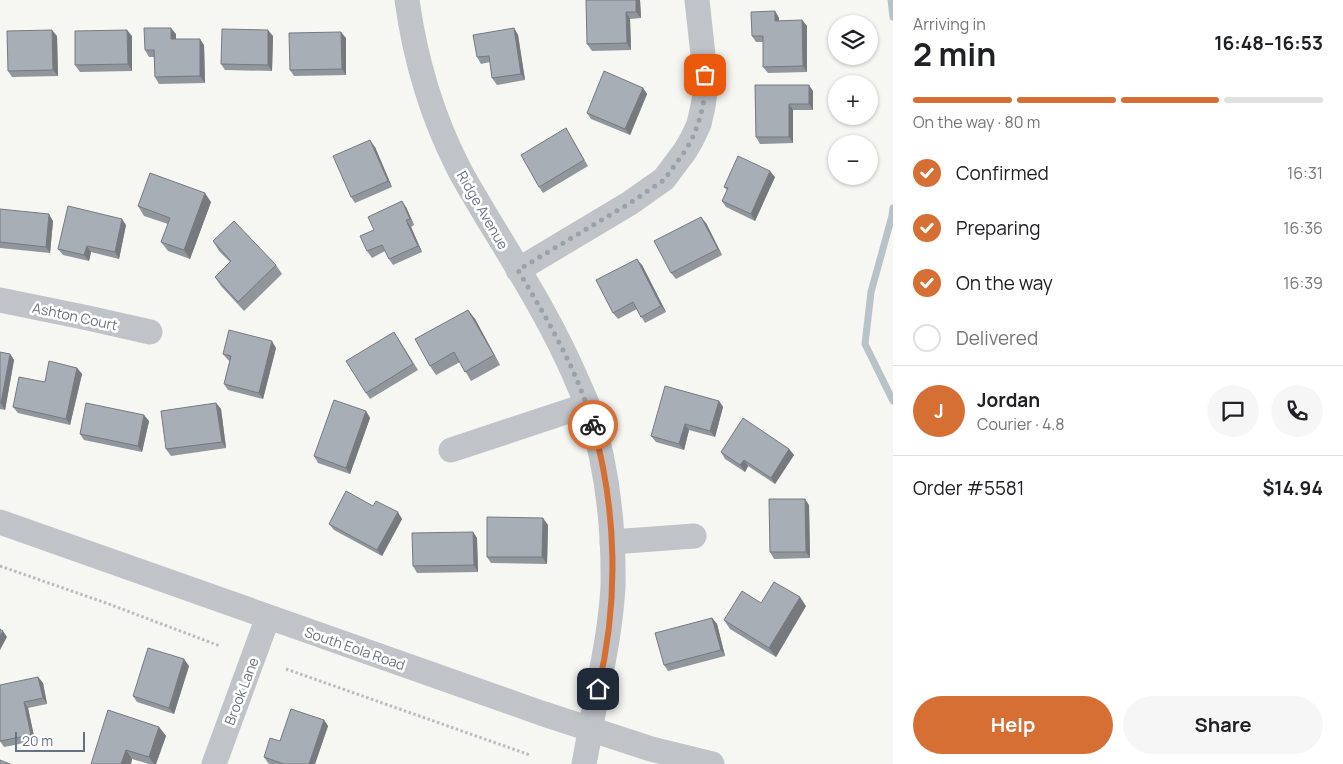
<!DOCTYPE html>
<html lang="en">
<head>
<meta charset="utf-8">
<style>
  body { margin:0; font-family:Manrope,sans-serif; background:#f6f6f6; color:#202124; height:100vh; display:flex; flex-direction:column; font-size:19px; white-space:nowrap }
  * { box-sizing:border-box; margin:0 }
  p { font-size:16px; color:#757577 }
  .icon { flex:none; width:28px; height:28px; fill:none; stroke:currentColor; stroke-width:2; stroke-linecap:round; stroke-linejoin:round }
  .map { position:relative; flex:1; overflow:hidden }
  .sheet { display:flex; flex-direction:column; background:#fff; width:450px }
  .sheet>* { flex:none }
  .buttons { position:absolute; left:828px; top:15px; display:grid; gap:10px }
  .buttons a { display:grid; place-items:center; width:50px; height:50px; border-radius:50%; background:#fff; box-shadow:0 1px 4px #0004; font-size:25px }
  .scale { position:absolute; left:15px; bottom:12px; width:70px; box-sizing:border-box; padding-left:5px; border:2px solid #687382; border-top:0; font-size:14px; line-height:18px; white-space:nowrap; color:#687382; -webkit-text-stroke:4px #fff; paint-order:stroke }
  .pin { position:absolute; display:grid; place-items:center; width:42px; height:42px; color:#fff; margin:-21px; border-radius:10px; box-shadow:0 2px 8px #0006 }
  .courier { position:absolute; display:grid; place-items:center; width:50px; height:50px; margin:-25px; border:4px solid #d56f34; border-radius:50%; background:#fff; color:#222; box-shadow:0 1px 6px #0007 }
  .overview em { font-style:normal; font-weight:700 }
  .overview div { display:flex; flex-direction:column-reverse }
  .overview { display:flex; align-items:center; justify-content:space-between; height:85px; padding:0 20px }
  h1 { font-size:32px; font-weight:700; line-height:38px }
  .bar { display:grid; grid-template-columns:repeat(4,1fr); gap:8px 5px; align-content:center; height:60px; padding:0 20px }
  .bar i { height:6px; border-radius:4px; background:#e0e0e0 }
  .bar .current { background:#d56f34 }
  .bar p { grid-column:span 4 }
  .line { display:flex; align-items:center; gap:12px; padding:0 20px; border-top:1px solid #e0e0e0 }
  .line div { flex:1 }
  .round { display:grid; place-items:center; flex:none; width:52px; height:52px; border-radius:26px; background:#f6f6f6 }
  ol { padding:0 20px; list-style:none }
  li { display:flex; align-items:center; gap:15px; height:55px }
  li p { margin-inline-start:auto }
  li .icon { padding:5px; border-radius:50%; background:#d56f34; color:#fff; stroke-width:4 }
  li:last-child { color:#757577 }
  li i { width:28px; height:28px; border:2px solid #e0e0e0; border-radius:50% }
  .cta { display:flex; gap:10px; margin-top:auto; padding:10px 20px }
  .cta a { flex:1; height:58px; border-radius:30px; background:#d56f34; color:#fff; font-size:20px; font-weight:700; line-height:58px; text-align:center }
  .cta a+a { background:#f6f6f6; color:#202124 }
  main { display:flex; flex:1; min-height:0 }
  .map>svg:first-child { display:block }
</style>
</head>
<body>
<main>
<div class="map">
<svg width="893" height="764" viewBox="0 0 893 764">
  <rect width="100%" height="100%" fill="#f6f6f3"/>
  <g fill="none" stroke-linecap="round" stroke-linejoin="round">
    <g stroke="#b9c2c7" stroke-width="7">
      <polyline points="891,0 893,17"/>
      <polyline points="893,208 892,216 871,292 865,344 893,401"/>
    </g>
    <g stroke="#babcbf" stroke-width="3" stroke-dasharray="2.5 2.5" stroke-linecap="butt">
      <polyline points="0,566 106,603 220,646"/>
      <polyline points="286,669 530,755"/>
    </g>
    <g stroke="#c0c3c7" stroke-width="25">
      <path d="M407 0C415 58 431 114 458 167 465 181 474 195 482 209 515 264 550 318 575 376 579 386 584 396 588 406 607 464 614 527 613 587 611 621 605 655 598 688 593 713 589 739 584 764"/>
      <polyline points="518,270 630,203 664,179 685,151 692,139 699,124 703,106 706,86 704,64 697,0"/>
      <polyline points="0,300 88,318 150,332"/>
      <polyline points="451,450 587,405"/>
      <polyline points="0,522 541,713 651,749 712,764"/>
      <polyline points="612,542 694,536"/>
      <polyline points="214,764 268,617"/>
    </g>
  </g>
  <g fill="#90969c">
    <polygon points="640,0 641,18 630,19 631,50 592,51 587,44"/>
    <polygon points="775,11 779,18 779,21 802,20 807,26 807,72 768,73 763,67 763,42 756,42 752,36"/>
    <polygon points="514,28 518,35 525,80 497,85 492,78 490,62 481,64 477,57"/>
    <polygon points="176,34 176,39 204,45 205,83 159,84 155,77 154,57 149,57 145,50"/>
    <polygon points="57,36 58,76 12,77 8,71"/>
    <polygon points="132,36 132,71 80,72 75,65"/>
    <polygon points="273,36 272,71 225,70 221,64"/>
    <polygon points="346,38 346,75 294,76 290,70"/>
    <polygon points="755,85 813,91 813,110 793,110 793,143 760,144 756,137"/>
    <polygon points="643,88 647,94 630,135 591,119 587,113"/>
    <polygon points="566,128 588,166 543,193 539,187"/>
    <polygon points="375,147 392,187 355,203 351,197"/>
    <polygon points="775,177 755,221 726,207 722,201 727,190 724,187"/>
    <polygon points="211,202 190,259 168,251 161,242 168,224 144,216 138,206"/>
    <polygon points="406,207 414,225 411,227 422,252 393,265 389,259 385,251 372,258 367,251 374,230"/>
    <polygon points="0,209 53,221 50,253 0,248"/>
    <polygon points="706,223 722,255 676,279 671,273"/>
    <polygon points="126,225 119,259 91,252 89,261 63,255 58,249"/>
    <polygon points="213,241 276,265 282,274 244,311 221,286 215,277 230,262 219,251"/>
    <polygon points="642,265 666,312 645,323 637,309 618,319 613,313"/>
    <polygon points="468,310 475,319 500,365 471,381 460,362 436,375 430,366"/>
    <polygon points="398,338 418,370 370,399 366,393"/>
    <polygon points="276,348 263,399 228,390 224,384 230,361 228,360 223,354"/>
    <polygon points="0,352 10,354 14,360 5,410 0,409"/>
    <polygon points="77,368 82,374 70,425 18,413 13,407 45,382"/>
    <polygon points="719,401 723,407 715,437 689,430 684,450 656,442 651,436"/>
    <polygon points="216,403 221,409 226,448 171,456 166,449"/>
    <polygon points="366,411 370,418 350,474 318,463 314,456"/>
    <polygon points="149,421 142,452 84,440 80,434"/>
    <polygon points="789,449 794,455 775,484 748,466 745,472 725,459 721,452"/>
    <polygon points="809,505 810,558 774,559 770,552"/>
    <polygon points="373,506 402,519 382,556 334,530 329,524"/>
    <polygon points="548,525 547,564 491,563 487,557"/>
    <polygon points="473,532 477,538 478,572 417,573 413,566"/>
    <polygon points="761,603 806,606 776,657 730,629 724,620"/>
    <polygon points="712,618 717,624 725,656 668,671 664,665"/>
    <polygon points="189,666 174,714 137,702 133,696"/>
    <polygon points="38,677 43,683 47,704 28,708 35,741 4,747 0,741"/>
    <polygon points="324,720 328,726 315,764 270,764 268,763 264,757 280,741"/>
    <polygon points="159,727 166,736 156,764 149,764 132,759 131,764 91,764"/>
  </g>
  <g fill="#767a7f">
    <polygon points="636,0 640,0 641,18 636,12"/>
    <polygon points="775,11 779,18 779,27 775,21"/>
    <polygon points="626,12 630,19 631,50 627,43"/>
    <polygon points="802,20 807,26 807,72 803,66"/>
    <polygon points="171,28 176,34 176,46 171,39"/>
    <polygon points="514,28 518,35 525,80 521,74"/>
    <polygon points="52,30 57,36 58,76 53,70"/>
    <polygon points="127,30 132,36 132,71 128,64"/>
    <polygon points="268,30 273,36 272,71 268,65"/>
    <polygon points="341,32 346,38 346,75 342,69"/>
    <polygon points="200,39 204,45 205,83 200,76"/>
    <polygon points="809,85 813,91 813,110 809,104"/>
    <polygon points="643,88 647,94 630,135 625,129"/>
    <polygon points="789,104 793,110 793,143 789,137"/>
    <polygon points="370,140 375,147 392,187 388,181"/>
    <polygon points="770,171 775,177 755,221 751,214"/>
    <polygon points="205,193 211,202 190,259 184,250"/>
    <polygon points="402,201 406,207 414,225 410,219"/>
    <polygon points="49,214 53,221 50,253 46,247"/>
    <polygon points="701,217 706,223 722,255 718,249"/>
    <polygon points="122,219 126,225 119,259 115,252"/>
    <polygon points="406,220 411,227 422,252 418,246"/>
    <polygon points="87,246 91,252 89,261 84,255"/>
    <polygon points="637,259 642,265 666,312 661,306"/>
    <polygon points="468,310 475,319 500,365 494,355"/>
    <polygon points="272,341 276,348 263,399 259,393"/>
    <polygon points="10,354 14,360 5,410 1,403"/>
    <polygon points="77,368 82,374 70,425 66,419"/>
    <polygon points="719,401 723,407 715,437 710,431"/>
    <polygon points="216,403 221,409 226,448 222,442"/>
    <polygon points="366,411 370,418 350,474 346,468"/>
    <polygon points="144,415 149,421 142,452 138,446"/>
    <polygon points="685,424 689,430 684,450 679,444"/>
    <polygon points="789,449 794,455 775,484 771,478"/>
    <polygon points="744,460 748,466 745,472 740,465"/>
    <polygon points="805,499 809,505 810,558 806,552"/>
    <polygon points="398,512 402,519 382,556 377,550"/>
    <polygon points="543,518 548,525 547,564 542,557"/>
    <polygon points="473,532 477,538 478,572 474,565"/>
    <polygon points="800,597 806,606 776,657 769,648"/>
    <polygon points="712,618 717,624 725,656 721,650"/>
    <polygon points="3,631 7,637 0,650 0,636"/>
    <polygon points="184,659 189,666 174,714 169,708"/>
    <polygon points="38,677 43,683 47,704 43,698"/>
    <polygon points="24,702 28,708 35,741 31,735"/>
    <polygon points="324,720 328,726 315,764 309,764"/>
    <polygon points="159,727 166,736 156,764 154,764 149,757"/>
    <polygon points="126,750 132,759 131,764 121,764"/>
  </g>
  <g fill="#a8aeb5" stroke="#767a7f">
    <polygon points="586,0 636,0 636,12 626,12 627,43 587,44"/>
    <polygon points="775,11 775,21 802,20 803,66 763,67 763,36 752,36 751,12"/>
    <polygon points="144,28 171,28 171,39 200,39 200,76 155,77 154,50 145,50"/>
    <polygon points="514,28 521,74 492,78 489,56 477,57 473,35"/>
    <polygon points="222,29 268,30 268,65 221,64"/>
    <polygon points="52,30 53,70 8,71 7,31"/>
    <polygon points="127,30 128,64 75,65 75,31"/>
    <polygon points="341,32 342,69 290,70 289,33"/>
    <polygon points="604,71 643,88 625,129 587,113"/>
    <polygon points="755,85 809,85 809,104 789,104 789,137 756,137"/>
    <polygon points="566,128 584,160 539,187 521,155"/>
    <polygon points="370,140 388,181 351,197 333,156"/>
    <polygon points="738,156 770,171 751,214 722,201 728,188 724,187"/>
    <polygon points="150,173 205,193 184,250 161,242 170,218 138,206"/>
    <polygon points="402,201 410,219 406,220 418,246 389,259 382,245 367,251 360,236 374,230 368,217"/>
    <polygon points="68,206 122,219 115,252 87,246 84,255 58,249"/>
    <polygon points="0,209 49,214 46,247 0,242"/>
    <polygon points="701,217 718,249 671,273 654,241"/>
    <polygon points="234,221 276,265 238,302 215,277 231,261 213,241"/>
    <polygon points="637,259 661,306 641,317 633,302 613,313 596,280"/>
    <polygon points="468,310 494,355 465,372 454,352 430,366 415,339"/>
    <polygon points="229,330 272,341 259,393 224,384 231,356 223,354"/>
    <polygon points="394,332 413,364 366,393 346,361"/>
    <polygon points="0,352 10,354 1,403 0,403"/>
    <polygon points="49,361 77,368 66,419 13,407 19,377 45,382"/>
    <polygon points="665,386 719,401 710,431 685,424 679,444 651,436"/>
    <polygon points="334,400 366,411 346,468 314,456"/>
    <polygon points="86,403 144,415 138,446 80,434"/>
    <polygon points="216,403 222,442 166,449 161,411"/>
    <polygon points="743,418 789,449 771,478 744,460 740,465 721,452"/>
    <polygon points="346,491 373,506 376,501 398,512 377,550 329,524"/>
    <polygon points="769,499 805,499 806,552 770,552"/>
    <polygon points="487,517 543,518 542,557 487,557"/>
    <polygon points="473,532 474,565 413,566 412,533"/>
    <polygon points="774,582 800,597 769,648 724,620 742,591 761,603"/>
    <polygon points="712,618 721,650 664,665 655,633"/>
    <polygon points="0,629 3,631 0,636"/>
    <polygon points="148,648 184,659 169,708 133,696"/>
    <polygon points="38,677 43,698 24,702 31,735 0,741 0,685"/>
    <polygon points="291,709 324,720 309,764 284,764 264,757 270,738 280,741"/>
    <polygon points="108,710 159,727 149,757 126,750 121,764 91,764"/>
    <polygon points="0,760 10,764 0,764"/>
  </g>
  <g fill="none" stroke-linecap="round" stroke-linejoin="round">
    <path stroke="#9aa1aa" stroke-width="5" stroke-dasharray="0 9" d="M593 425C577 369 547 319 518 270L630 203 664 180 685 151 692 139 698 124 703 106 706 86 705 75"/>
    <path stroke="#d56f34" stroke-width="6" d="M593 425C617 511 619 602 598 689"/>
  </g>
  <g text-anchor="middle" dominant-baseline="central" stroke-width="5" stroke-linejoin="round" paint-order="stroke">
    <g font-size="14" fill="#687382" stroke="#fff">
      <text transform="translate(483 210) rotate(60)">Ridge Avenue</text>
      <text transform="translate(75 316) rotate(12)">Ashton Court</text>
      <text transform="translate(355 648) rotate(19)">South Eola Road</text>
      <text transform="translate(241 691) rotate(-69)">Brook Lane</text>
    </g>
  </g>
</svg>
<div class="buttons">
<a><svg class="icon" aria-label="layers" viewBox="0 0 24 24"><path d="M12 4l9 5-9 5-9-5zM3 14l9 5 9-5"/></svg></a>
<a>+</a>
<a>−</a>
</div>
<div class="scale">20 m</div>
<div class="pin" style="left:705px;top:75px;background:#ea580c"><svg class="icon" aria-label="bag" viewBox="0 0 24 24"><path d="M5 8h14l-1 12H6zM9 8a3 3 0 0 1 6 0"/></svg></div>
<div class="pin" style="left:598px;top:689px;background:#1f2937"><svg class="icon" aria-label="home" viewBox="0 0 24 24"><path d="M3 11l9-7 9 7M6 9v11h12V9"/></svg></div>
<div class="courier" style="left:593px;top:425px"><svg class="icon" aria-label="bike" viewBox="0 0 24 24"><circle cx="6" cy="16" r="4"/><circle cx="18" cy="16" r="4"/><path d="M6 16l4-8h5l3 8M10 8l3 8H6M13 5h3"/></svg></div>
</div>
<section class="sheet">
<div class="overview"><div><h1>2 min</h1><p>Arriving in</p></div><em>16:48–16:53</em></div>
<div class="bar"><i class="current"></i><i class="current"></i><i class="current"></i><i></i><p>On the way · 80 m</p></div>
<ol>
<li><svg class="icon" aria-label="check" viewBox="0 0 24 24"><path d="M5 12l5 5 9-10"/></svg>Confirmed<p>16:31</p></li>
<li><svg class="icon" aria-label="check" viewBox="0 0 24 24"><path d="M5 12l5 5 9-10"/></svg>Preparing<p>16:36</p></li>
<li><svg class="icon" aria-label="check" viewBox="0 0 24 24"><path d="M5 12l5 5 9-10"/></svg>On the way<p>16:39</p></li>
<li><i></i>Delivered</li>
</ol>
<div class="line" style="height:90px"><b class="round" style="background:#d56f34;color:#fff">J</b><div><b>Jordan</b><p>Courier · 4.8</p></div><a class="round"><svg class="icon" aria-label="chat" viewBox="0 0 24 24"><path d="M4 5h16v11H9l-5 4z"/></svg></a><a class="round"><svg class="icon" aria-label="phone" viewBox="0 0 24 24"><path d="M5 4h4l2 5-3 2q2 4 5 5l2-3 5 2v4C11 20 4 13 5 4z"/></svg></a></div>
<div class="line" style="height:65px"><div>Order #5581</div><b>$14.94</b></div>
<div class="cta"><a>Help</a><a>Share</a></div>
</section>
</main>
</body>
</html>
